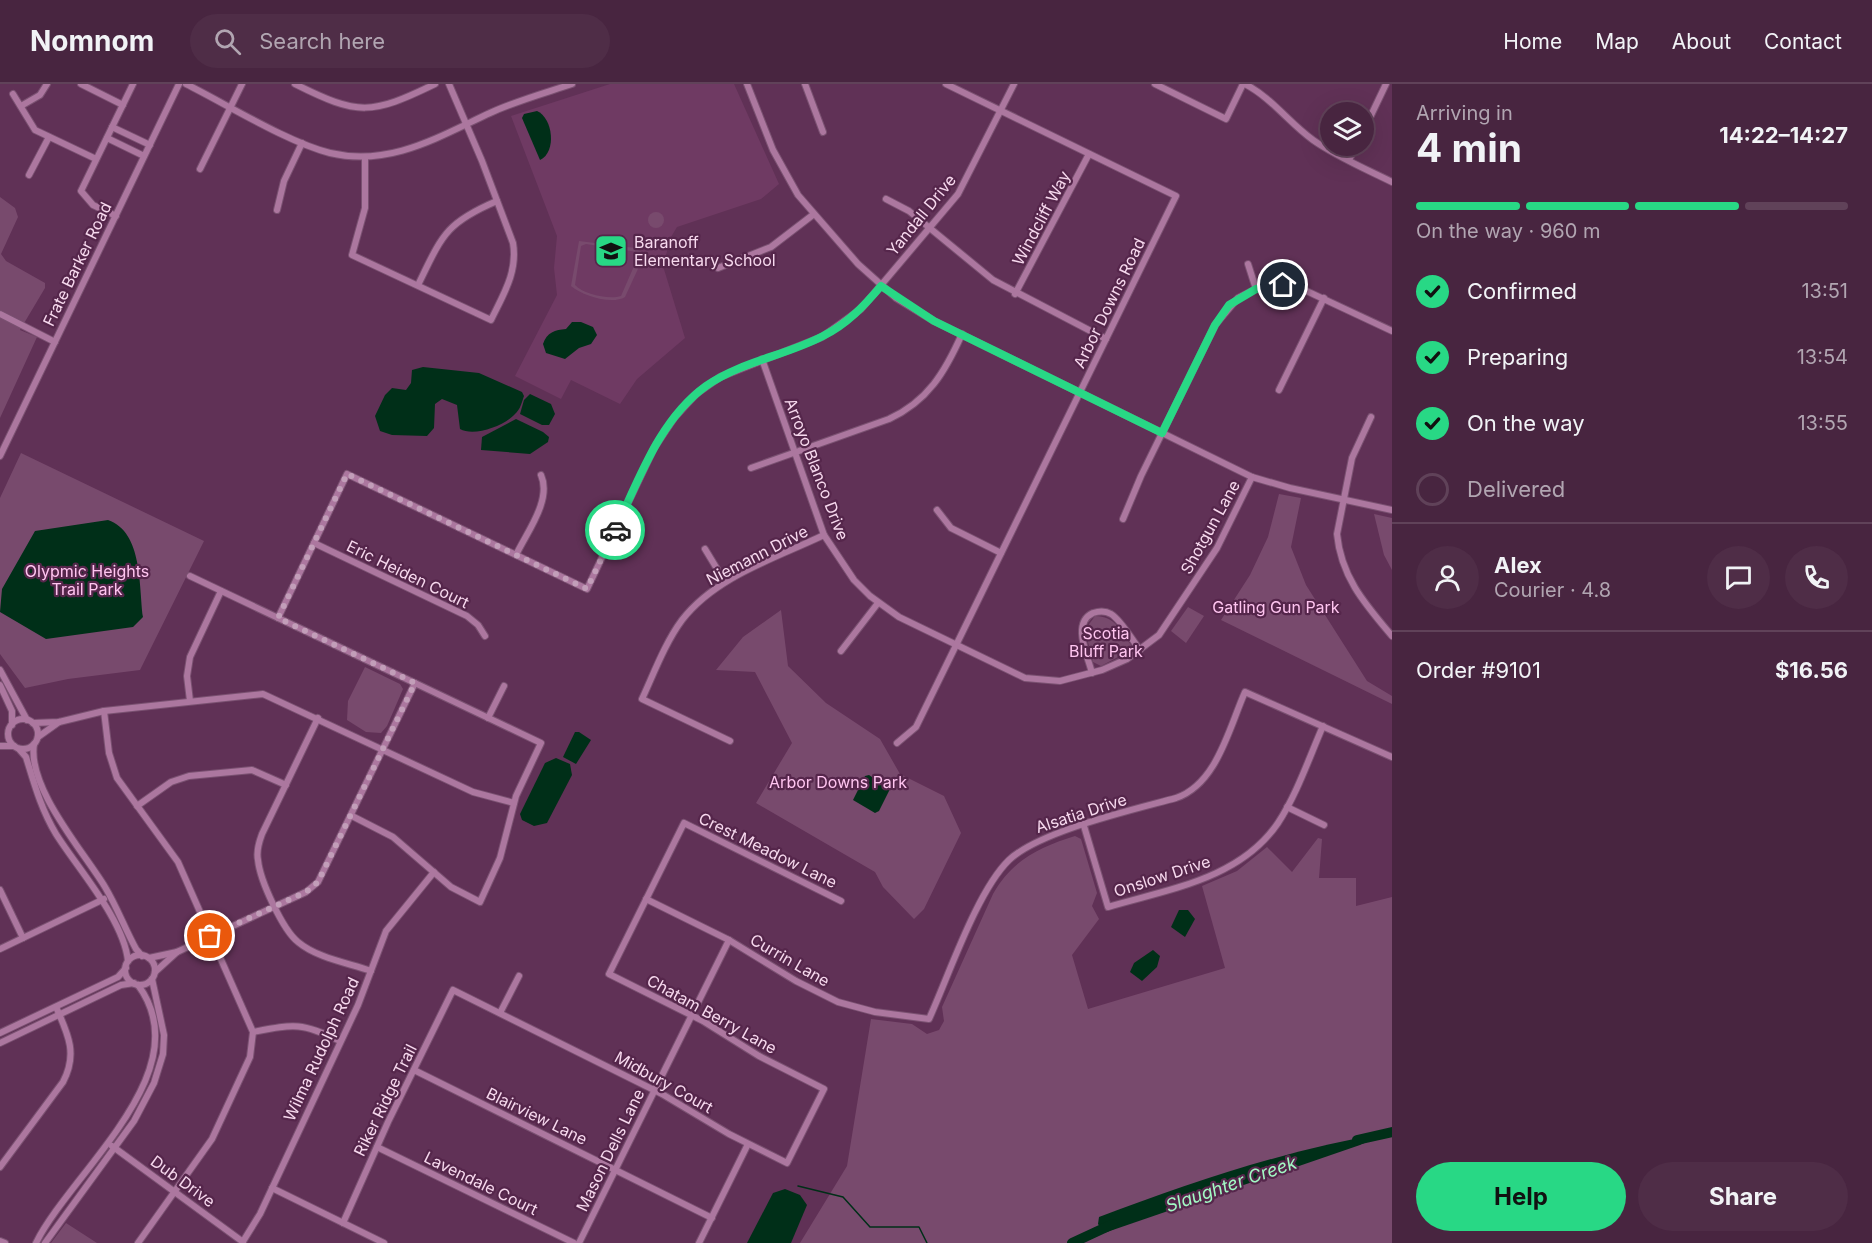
<!DOCTYPE html>
<html lang="en">
<head>
<meta charset="utf-8">
<style>
  body { margin:0; font-family:Inter,sans-serif; background:#4f2d47; color:#f1f3f6; height:100vh; display:flex; flex-direction:column; font-size:22px; white-space:nowrap }
  * { box-sizing:border-box; margin:0 }
  p { font-size:20px; color:#b1a5b1 }
  .icon { flex:none; width:33px; height:33px; fill:none; stroke:currentColor; stroke-width:2; stroke-linecap:round; stroke-linejoin:round }
  .map { position:relative; flex:1; overflow:hidden }
  .details { display:flex; flex-direction:column; background:#482540; width:480px }
  .details>* { flex:none }
  .tools { position:absolute; left:1320px; top:18px; display:grid; gap:12px }
  .tools a { display:grid; place-items:center; width:54px; height:54px; border-radius:50%; background:#482540; box-shadow:0 6px 24px #0002,0 0 0 2px #604259; font-size:30px }
  .pin { position:absolute; display:grid; place-items:center; width:51px; height:51px; color:#fff; margin:-26px; border:3px solid #fff; border-radius:50%; box-shadow:0 2px 6px #0007 }
  .courier { position:absolute; display:grid; place-items:center; width:60px; height:60px; margin:-30px; border:4px solid #28d885; border-radius:50%; background:#fff; color:#222; box-shadow:0 2px 8px #0007 }
  .summary em { font-style:normal; font-weight:700 }
  .summary div { display:flex; flex-direction:column-reverse }
  .summary { display:flex; align-items:center; justify-content:space-between; height:102px; padding:0 24px }
  h1 { font-size:39px; font-weight:700; line-height:45px }
  .bar { display:grid; grid-template-columns:repeat(4,1fr); gap:9px 6px; align-content:center; height:72px; padding:0 24px }
  .bar i { height:8px; border-radius:4px; background:#604259 }
  .bar .on { background:#28d885 }
  .bar p { grid-column:span 4 }
  .line { display:flex; align-items:center; gap:15px; padding:0 24px; border-top:2px solid #604259 }
  .line div { flex:1 }
  .round { display:grid; place-items:center; flex:none; width:63px; height:63px; border-radius:32px; background:#4f2d47 }
  ol { padding:0 24px; list-style:none }
  li { display:flex; align-items:center; gap:18px; height:66px }
  li p { margin-inline-start:auto }
  li .icon { padding:6px; border-radius:50%; background:#28d885; color:#111; stroke-width:4 }
  li:last-child { color:#b1a5b1 }
  li i { width:33px; height:33px; border:3px solid #604259; border-radius:50% }
  .primary-button { display:flex; gap:12px; margin-top:auto; padding:12px 24px }
  .primary-button a { flex:1; height:69px; border-radius:36px; background:#28d885; color:#111; font-size:24px; font-weight:700; line-height:69px; text-align:center }
  .primary-button a+a { background:#4f2d47; color:#f1f3f6 }
  header { display:flex; align-items:center; gap:36px; box-sizing:border-box; height:84px; padding:0 30px; background:#482540; border-bottom:2px solid #604259 }
  header strong { font-size:28px }
  nav { display:flex; gap:33px; margin-inline-start:auto; font-size:21px }
  .search { width:420px; height:54px; background:#4f2d47; display:flex; align-items:center; gap:15px; box-sizing:border-box; padding:0 21px; border-radius:33px; color:#b1a5b1; font-size:22px }
  main { display:flex; flex:1; min-height:0 }
  .map>svg:first-child { display:block }
</style>
</head>
<body>
<header>
<strong>Nomnom</strong>
<div class="search"><svg class="icon" aria-label="search" viewBox="0 0 24 24"><circle cx="10" cy="10" r="6"/><path d="M15 15l6 6"/></svg>Search here</div>
<nav><a>Home</a><a>Map</a><a>About</a><a>Contact</a></nav>
</header>
<main>
<div class="map">
<svg width="1392" height="1159" viewBox="0 0 1392 1159">
  <rect width="100%" height="100%" fill="#603156"/>
  <polygon fill="#6f3a63" points="610,0 734,0 779,100 761,115 677,143 671,153 663,182 685,254 637,295 620,320 571,296 561,315 515,292 557,211 554,184 557,152 511,32"/>
  <g fill="#784a6d" fill-rule="evenodd">
    <polygon points="0,113 15,124 18,133 1,170 6,177 45,199 45,204 20,246 37,253 0,334"/>
    <circle cx="656" cy="136" r="8"/>
    <path d="M579 157 635 164 642 168 643 174 625 213C612 221 583 212 571 202ZM586 160 637 168 638 173 621 212C609 216 583 210 575 201L581 162Z"/>
    <polygon points="21,369 204,457 140,586 68,595 25,604 0,570 0,414"/>
    <polygon points="1279,410 1301,414 1291,463 1306,501 1367,597 1392,612 1392,620 1221,536 1250,491 1268,453"/>
    <polygon points="1374,430 1392,434 1392,486 1384,471"/>
    <polygon points="1188,523 1204,532 1186,559 1171,547"/>
    <polygon points="781,526 788,582 826,619 880,655 900,690 944,712 961,749 924,825 914,835 883,803 875,788 756,719 792,659 755,588 716,586 743,553"/>
    <path d="M1095 532C1115 532 1120 546 1131 561L1129 567 1101 582 1093 578 1085 546Z"/>
    <polygon points="365,583 400,600 403,605 387,642 381,649 366,648 347,636 348,617"/>
    <path d="M1075 752 1081 755 1097 809 1092 822 1099 835 1072 871 1088 925 1225 884 1202 802 1237 787 1267 763 1292 788 1318 754 1322 755 1319 794H1356V822L1392 813V1159H800L847 1082 871 935 912 940 927 950 939 946 944 937 942 923 993 810C1012 776 1040 763 1075 752Z"/>
    <polygon points="66,1139 97,1159 51,1159"/>
  </g>
  <g fill="#002f18">
    <path d="M537 27C553 34 557 68 540 76L522 34 524 30Z"/>
    <path d="M572 238H581L593 243 597 251 591 260 579 264 565 275 546 269 543 260C547 248 555 246 566 245Z"/>
    <path d="M423 283 479 289 522 308 524 312C522 318 520 326 515 330 504 342 474 353 460 345L457 321 442 315 435 320 434 344 427 352 392 351 380 347 375 332 385 311 392 304 406 306 411 299 412 286Z"/>
    <polygon points="530,310 551,320 555,330 549,341 542,341 520,330 524,316"/>
    <polygon points="516,335 543,348 549,353 548,358 530,370 481,366 482,353"/>
    <path d="M108 436C143 448 139 503 143 533L133 543 46 555 0 528 2 505 35 447Z"/>
    <polygon points="575,648 579,648 591,656 576,680 563,673"/>
    <polygon points="556,674 570,680 572,691 547,739 534,742 522,736 520,730 545,679"/>
    <polygon points="869,691 890,705 879,727 875,729 853,716 865,692"/>
    <polygon points="1179,826 1188,826 1195,835 1185,853 1171,843"/>
    <polygon points="1153,866 1160,872 1157,883 1142,897 1130,888 1134,879"/>
    <path d="M1387 1049 1360 1061 1104 1149 1098 1140 1099 1133C1192 1098 1289 1065 1387 1049Z"/>
    <polygon points="785,1105 800,1111 807,1121 791,1159 747,1159 773,1109"/>
  </g>
  <g fill="none" stroke-linecap="round" stroke-linejoin="round">
    <polyline stroke="#002f18" stroke-width="1.5" points="798,1102 843,1113 870,1143 919,1143 927,1159"/>
    <g stroke="#002f18" stroke-width="10">
      <polyline points="1357,1056 1392,1048"/>
      <polyline points="1072,1159 1113,1140"/>
    </g>
    <g stroke="#7a5171" stroke-width="8">
      <g id="minor">
        <polyline points="81,0 123,21"/>
        <path d="M186 0C228 21 287 58 330 69 390 83 438 53 490 29 516 17 545 9 572 0"/>
        <path d="M295 0C359 32 371 31 435 0"/>
        <polyline points="747,0 773,66 798,111 858,180 896,214 934,237 1252,393 1290,404 1392,426"/>
        <polyline points="805,0 823,48"/>
        <polyline points="1155,0 1226,35 1243,0"/>
        <path d="M1245 0C1272 14 1289 39 1313 56 1337 73 1366 85 1392 98"/>
        <polyline points="13,10 35,46 96,75"/>
        <polyline points="21,22 40,11 47,0"/>
        <polyline points="112,43 150,61"/>
        <polyline points="1364,46 1386,0"/>
        <polyline points="107,54 144,72"/>
        <path d="M365 73V124L352 171 491 236C503 211 518 188 513 159L482 77 449 0"/>
        <polyline points="1349,76 1356,62"/>
        <polyline points="200,85 242,0"/>
        <polyline points="29,91 49,53"/>
        <polyline points="886,115 909,127 993,196 1106,255"/>
        <polyline points="277,126 284,97 302,59"/>
        <polyline points="116,132 93,121 81,107 133,0"/>
        <polyline points="1248,180 1256,205"/>
        <polyline points="718,184 771,163 814,130"/>
        <path d="M418 201C442 152 445 139 497 117"/>
        <polyline points="1015,210 1089,70"/>
        <polyline points="0,230 55,258"/>
        <polyline points="762,275 824,451 854,496 870,512 899,533 1025,594 1060,597 1102,586 1127,575 1159,551 1217,464 1252,393"/>
        <polyline points="1279,306 1324,214"/>
        <path d="M1371 333 1352 374 1337 450C1341 493 1365 520 1392 552"/>
        <polyline points="0,372 179,0"/>
        <path d="M751 384 889 335C928 317 945 288 962 250"/>
        <polyline points="937,426 951,444 1001,469"/>
        <polyline points="1123,435 1141,392 1215,241 1238,214 1256,205 1272,202 1298,203 1392,247"/>
        <polyline points="314,459 467,532 478,541 485,552"/>
        <polyline points="705,465 725,498"/>
        <path d="M516 471C527 448 552 416 541 391"/>
        <polyline points="190,492 541,659 516,712 500,774 480,818 451,803 393,753 352,732"/>
        <polyline points="278,534 347,390 587,505 654,364 674,334 696,310 720,293 822,253 861,225 958,110 1014,0"/>
        <polyline points="841,567 878,519"/>
        <polyline points="0,586 27,636"/>
        <path d="M1092 589C1088 572 1071 539 1093 529 1099 527 1106 527 1111 530 1122 537 1132 556 1140 566"/>
        <polyline points="0,601 12,627 12,641"/>
        <polyline points="190,617 187,592 190,573 221,507"/>
        <polyline points="104,627 109,669 117,694 178,778 253,948 250,973 212,1055 138,1159"/>
        <path d="M318 634 262 750C259 758 256 767 258 776 260 797 283 846 298 858 317 874 348 879 371 887"/>
        <polyline points="488,634 504,602"/>
        <circle cx="23" cy="650" r="15"/>
        <polyline points="33,639 59,638 104,627 263,610 473,708 514,719"/>
        <polyline points="38,653 59,638"/>
        <path d="M730 657 642 615C654 589 665 559 682 536 716 492 776 474 824 451"/>
        <polyline points="897,659 916,643 1176,112 946,0"/>
        <path d="M34 660C27 704 84 768 105 803 117 823 125 845 136 865L142 872"/>
        <polyline points="0,662 14,662"/>
        <path d="M19 665 26 673C34 699 41 725 56 750 78 785 124 836 128 877"/>
        <polyline points="137,722 171,698 189,692 252,686 286,701"/>
        <polyline points="1287,723 1324,741"/>
        <path d="M1084 742 1108 823C1169 805 1240 795 1278 739 1297 710 1309 674 1323 642"/>
        <polyline points="0,806 23,854"/>
        <path d="M646 815 729 856 796 897 838 918 875 928 929 935C949 891 977 807 1009 776 1040 747 1132 726 1176 714 1217 700 1229 644 1245 608L1392 673"/>
        <polyline points="0,865 104,815"/>
        <circle cx="140" cy="886" r="15"/>
        <polyline points="149,874 177,868 306,808 318,798 415,599"/>
        <polyline points="155,888 177,868"/>
        <polyline points="500,929 519,892"/>
        <path d="M253 948C294 940 302 938 340 957"/>
        <polyline points="0,949 118,893 126,884"/>
        <polyline points="0,959 121,901 134,899"/>
        <polyline points="414,986 712,1134"/>
        <polyline points="112,1062 243,1158"/>
        <polyline points="377,1063 574,1159"/>
        <path d="M0 1083 63 998C78 970 68 950 56 923"/>
        <polyline points="272,1104 384,1159"/>
        <polyline points="343,1139 388,1038 453,906 662,1010 729,1050 787,1079 824,1005 759,972 703,937 609,890 684,739 841,817"/>
        <polyline points="0,1157 5,1159"/>
        <path d="M36 1159C71 1088 202 987 138 901"/>
        <polyline points="45,1159 134,1037 154,999 163,970 164,951 152,895"/>
        <polyline points="242,1159 260,1130 358,921 386,847 434,788"/>
        <polyline points="579,1159 729,856"/>
        <polyline points="699,1159 748,1060"/>
      </g>
    </g>
    <use href="#minor" stroke="#ac779f" stroke-width="6"/>
  </g>
  <g fill="none" stroke-linecap="round" stroke-linejoin="round">
    <polyline stroke="#c29eb9" stroke-width="6" stroke-dasharray="0 10.8" points="210,852 306,808 318,798 415,599 278,534 347,390 587,505 615,446"/>
    <path stroke="#28d885" stroke-width="8" d="M615 446C639 396 659 336 706 302 742 277 785 272 823 252 847 240 864 222 881 202L934 237 1162 349 1215 241 1229 221 1256 205 1283 201"/>
  </g>
  <defs>
    <g id="school-square" transform="scale(1.725)"><rect x="-9" y="-9" width="18" height="18" rx="4" fill="#28d885" stroke="#55264b"/><path d="M0-5L7-2L0 1L-7-2ZM-4 1L0 2.5L4 1V4Q0 6-4 4Z" fill="#111"/></g>
  </defs>
  <g fill-rule="evenodd">
    <use href="#school-square" x="611" y="167"/>
  </g>
  <g text-anchor="middle" dominant-baseline="central" stroke-width="4.5" stroke-linejoin="round" paint-order="stroke">
    <g font-size="16" fill="#f7d9ee" stroke="#55264b">
      <text transform="translate(921 131) rotate(-51)">Yandall Drive</text>
      <text transform="translate(1041 134) rotate(-62)">Windcliff Way</text>
      <text transform="translate(77 180) rotate(-64)">Frate Barker Road</text>
      <text transform="translate(1109 219) rotate(-64)">Arbor Downs Road</text>
      <text transform="translate(817 385) rotate(69)">Arroyo Blanco Drive</text>
      <text transform="translate(1210 443) rotate(-61)">Shotgun Lane</text>
      <text transform="translate(757 471) rotate(-27)">Niemann Drive</text>
      <text transform="translate(408 490) rotate(26)">Eric Heiden Court</text>
      <text transform="translate(1081 729) rotate(-18)">Alsatia Drive</text>
      <text transform="translate(768 766) rotate(26)">Crest Meadow Lane</text>
      <text transform="translate(1162 792) rotate(-18)">Onslow Drive</text>
      <text transform="translate(790 876) rotate(30)">Currin Lane</text>
      <text transform="translate(712 930) rotate(29)">Chatam Berry Lane</text>
      <text transform="translate(321 965) rotate(-65)">Wilma Rudolph Road</text>
      <text transform="translate(664 998) rotate(29)">Midbury Court</text>
      <text transform="translate(385 1016) rotate(-64)">Riker Ridge Trail</text>
      <text transform="translate(537 1032) rotate(26)">Blairview Lane</text>
      <text transform="translate(610 1066) rotate(-64)">Mason Dells Lane</text>
      <text transform="translate(183 1097) rotate(36)">Dub Drive</text>
      <text transform="translate(481 1099) rotate(26)">Lavendale Court</text>
    </g>
    <g font-size="16" fill="#f7d9ee" stroke="#55264b" text-anchor="start">
      <text x="634" y="158">Baranoff<tspan x="634" dy="18">Elementary School</tspan></text>
    </g>
    <g font-size="16" fill="#ffc5f0" stroke="#55264b">
      <text x="87" y="487">Olypmic Heights<tspan x="87" dy="18">Trail Park</tspan></text>
      <text x="1276" y="523">Gatling Gun Park</text>
      <text x="1106" y="549">Scotia<tspan x="1106" dy="18">Bluff Park</tspan></text>
      <text x="838" y="698">Arbor Downs Park</text>
    </g>
    <g font-size="18" font-style="italic" fill="#a2fac4" stroke="#55264b">
      <text transform="translate(1231 1100) rotate(-19)">Slaughter Creek</text>
    </g>
  </g>
</svg>
<div class="tools">
<a><svg class="icon" aria-label="layers" viewBox="0 0 24 24"><path d="M12 4l9 5-9 5-9-5zM3 14l9 5 9-5"/></svg></a>
</div>
<div class="pin" style="left:210px;top:852px;background:#ea580c"><svg class="icon" aria-label="bag" viewBox="0 0 24 24"><path d="M5 8h14l-1 12H6zM9 8a3 3 0 0 1 6 0"/></svg></div>
<div class="pin" style="left:1283px;top:201px;background:#1f2937"><svg class="icon" aria-label="home" viewBox="0 0 24 24"><path d="M3 11l9-7 9 7M6 9v11h12V9"/></svg></div>
<div class="courier" style="left:615px;top:446px"><svg class="icon" aria-label="car" viewBox="0 0 24 24"><path d="M5 17H2v-5l4-1 3-4h7l3 4 3 1v5h-3M9 17h6M6 11h13"/><circle cx="7" cy="17" r="2"/><circle cx="17" cy="17" r="2"/></svg></div>
</div>
<section class="details">
<div class="summary"><div><h1>4 min</h1><p>Arriving in</p></div><em>14:22–14:27</em></div>
<div class="bar"><i class="on"></i><i class="on"></i><i class="on"></i><i></i><p>On the way · 960 m</p></div>
<ol>
<li><svg class="icon" aria-label="check" viewBox="0 0 24 24"><path d="M5 12l5 5 9-10"/></svg>Confirmed<p>13:51</p></li>
<li><svg class="icon" aria-label="check" viewBox="0 0 24 24"><path d="M5 12l5 5 9-10"/></svg>Preparing<p>13:54</p></li>
<li><svg class="icon" aria-label="check" viewBox="0 0 24 24"><path d="M5 12l5 5 9-10"/></svg>On the way<p>13:55</p></li>
<li><i></i>Delivered</li>
</ol>
<div class="line" style="height:108px"><a class="round"><svg class="icon" aria-label="person" viewBox="0 0 24 24"><circle cx="12" cy="8" r="4"/><path d="M4 21q1-7 8-7t8 7"/></svg></a><div><b>Alex</b><p>Courier · 4.8</p></div><a class="round"><svg class="icon" aria-label="chat" viewBox="0 0 24 24"><path d="M4 5h16v11H9l-5 4z"/></svg></a><a class="round"><svg class="icon" aria-label="phone" viewBox="0 0 24 24"><path d="M5 4h4l2 5-3 2q2 4 5 5l2-3 5 2v4C11 20 4 13 5 4z"/></svg></a></div>
<div class="line" style="height:78px"><div>Order #9101</div><b>$16.56</b></div>
<div class="primary-button"><a>Help</a><a>Share</a></div>
</section>
</main>
</body>
</html>
